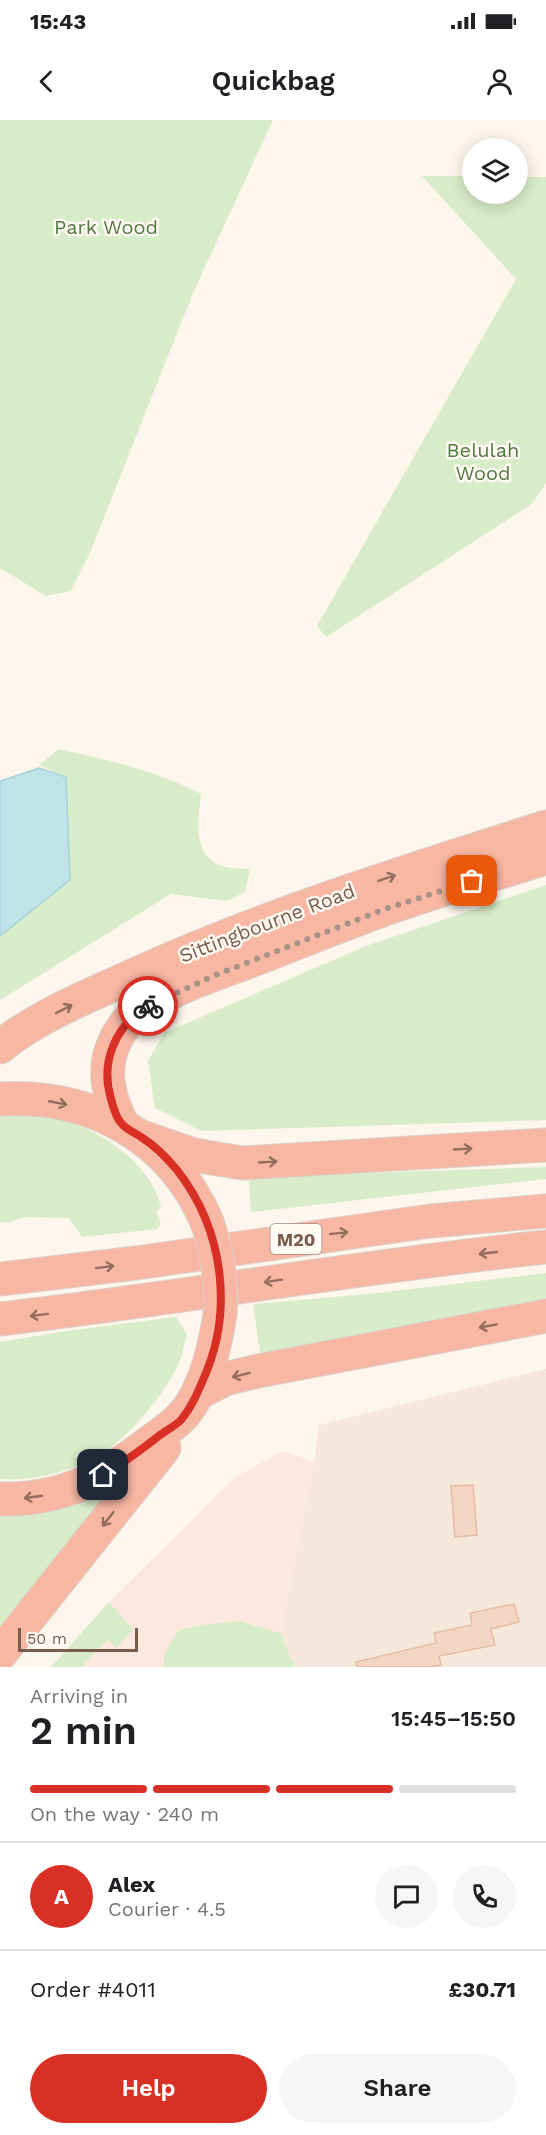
<!DOCTYPE html>
<html lang="en">
<head>
<meta charset="utf-8">
<style>
  body { margin:0; font-family:"Work Sans",sans-serif; background:#f6f6f6; color:#202124; height:100vh; display:flex; flex-direction:column; font-size:22px; white-space:nowrap }
  * { box-sizing:border-box; margin:0 }
  p { font-size:20px; color:#757577 }
  .icon { flex:none; width:33px; height:33px; fill:none; stroke:currentColor; stroke-width:2; stroke-linecap:round; stroke-linejoin:round }
  .map { position:relative; height:1547px; overflow:hidden }
  .side { display:flex; flex-direction:column; background:#fff; flex:1 }
  .side>* { flex:none }
  .tools { position:absolute; left:462px; top:18px; display:grid; gap:12px }
  .tools a { display:grid; place-items:center; width:66px; height:66px; border-radius:50%; background:#fff; box-shadow:0 3px 15px #0003; font-size:30px }
  .scale { position:absolute; left:18px; bottom:15px; width:120px; box-sizing:border-box; padding-left:6px; border:3px solid #7a5c4d; border-top:0; font-size:16px; line-height:21px; white-space:nowrap; color:#7a5c4d; -webkit-text-stroke:4px #fffaf3; paint-order:stroke }
  .pin { position:absolute; display:grid; place-items:center; width:51px; height:51px; color:#fff; margin:-26px; border-radius:12px; box-shadow:0 3px 9px #0006 }
  .courier { position:absolute; display:grid; place-items:center; width:60px; height:60px; margin:-30px; border:4px solid #d93025; border-radius:50%; background:#fff; color:#222; box-shadow:0 2px 8px #0007 }
  .overview em { font-style:normal; font-weight:600 }
  .overview div { display:flex; flex-direction:column-reverse }
  .overview { display:flex; align-items:center; justify-content:space-between; height:102px; padding:0 30px }
  h1 { font-size:39px; font-weight:600; line-height:45px }
  .bar { display:grid; grid-template-columns:repeat(4,1fr); gap:9px 6px; align-content:center; height:72px; padding:0 30px }
  .bar i { height:8px; border-radius:4px; background:#e0e0e0 }
  .bar .current { background:#d93025 }
  .bar p { grid-column:span 4 }
  .line { display:flex; align-items:center; gap:15px; padding:0 30px; border-top:2px solid #e0e0e0 }
  .line div { flex:1 }
  .round { display:grid; place-items:center; flex:none; width:63px; height:63px; border-radius:32px; background:#f6f6f6 }
  .primary-button { display:flex; gap:12px; margin-top:auto; padding:12px 30px }
  .primary-button a { flex:1; height:69px; border-radius:36px; background:#d93025; color:#fff; font-size:24px; font-weight:600; line-height:69px; text-align:center }
  .primary-button a+a { background:#f6f6f6; color:#202124 }
  .status { display:flex; justify-content:space-between; align-items:center; height:42px; padding:0 30px; background:#fff; direction:ltr }
  .status svg { height:16px; fill:currentColor }
  header { display:flex; justify-content:space-between; align-items:center; height:78px; padding:0 30px; background:#fff; font-size:27px; font-weight:600 }
  .map>svg:first-child { display:block }
</style>
</head>
<body>
<div class="status"><b>15:43</b><svg viewBox="0 0 49 12"><path d="M0 12V9h3v3zM5 12V6h3v6zM10 12V3h3v9zM15 12V0h3v12zM26 1h20v11H26zM47 4h2v5h-2z"/></svg></div>
<header><svg class="icon" aria-label="back" viewBox="0 0 24 24"><path d="M15 5l-7 7 7 7"/></svg>Quickbag<svg class="icon" aria-label="person" viewBox="0 0 24 24"><circle cx="12" cy="8" r="4"/><path d="M4 21q1-7 8-7t8 7"/></svg></header>
<div class="map">
<svg width="546" height="1547" viewBox="0 0 546 1547">
  <rect width="100%" height="100%" fill="#fdf6ec"/>
  <polygon fill="#f5e8da" points="546,1249 546,1547 295,1547 280,1513 314,1342 319,1305"/>
  <polygon fill="#fde8e0" points="283,1331 314,1342 280,1513 240,1501 164,1534 164,1547 51,1547 109,1482 237,1356"/>
  <g fill="#d8ecc9">
    <polygon points="0,0 273,0 193,173 89,435 71,471 46,476 0,448"/>
    <polygon points="422,56 472,56 472,74 518,74 518,57 546,57 546,363 532,384 326,517 317,506 516,159"/>
    <path d="M59 629C107 640 158 651 201 674 199 697 192 731 217 744 225 749 240 748 250 749L245 772 227 781 171 774 0 880V816L70 760 66 657 39 645Z"/>
    <polygon points="546,765 546,1000 201,1011 155,988 148,941 164,913 366,826"/>
    <path d="M0 990C19 992 41 993 60 999 101 1011 151 1043 161 1087L156 1093 161 1103 157 1109 82 1117 69 1098 23 1097 8 1103 0 1102Z"/>
    <polygon points="546,1047 546,1059 251,1092 249,1057"/>
    <polygon points="546,1153 546,1181 260,1233 253,1184 369,1174"/>
    <path d="M176 1197 187 1214C184 1224 183 1235 178 1245 164 1275 130 1316 101 1334 73 1351 32 1362 0 1359V1222L73 1210Z"/>
    <polygon points="109,1373 0,1517 0,1393 48,1392"/>
    <polygon points="109,1482 133,1509 117,1528 107,1520 82,1547 51,1547"/>
    <polygon points="240,1501 280,1513 295,1547 164,1547 164,1534 179,1510 208,1504"/>
  </g>
  <polygon fill="#bfe3e8" stroke="#a5d3da" stroke-width="1.5" points="39,648 66,657 70,760 0,816 0,661"/>
  <g fill="#f3d5c3" stroke="#e6bba3" stroke-width="1.5">
    <polygon points="473,1365 477,1415 455,1417 451,1366"/>
    <polygon points="514,1484 519,1502 491,1509 495,1525 439,1536 441,1545 433,1547 357,1547 356,1542 436,1523 434,1513 472,1505 470,1493"/>
  </g>
  <g fill="none" stroke-linecap="round" stroke-linejoin="round">
    <g stroke="#dad1cd" stroke-width="35">
      <g id="highway">
        <path d="M0 927C36 897 89 876 132 856 266 795 406 752 546 707"/>
        <path d="M0 979C91 974 171 1017 207 1102"/>
        <path d="M122 1004C104 968 100 936 127 902 150 875 219 853 253 840 297 823 341 805 385 789 438 770 493 755 546 738"/>
        <polyline points="142,1017 194,1035 242,1043 546,1025"/>
        <polyline points="0,1159 136,1143 430,1101 546,1091"/>
        <path d="M0 1199C182 1178 363 1146 546 1127"/>
        <polyline points="198,1273 225,1259 258,1251 546,1196"/>
        <path d="M0 1379C63 1381 106 1356 154 1319 168 1309 181 1300 191 1285 208 1257 215 1226 220 1194"/>
        <polyline points="0,1534 164,1328"/>
      </g>
    </g>
    <use href="#highway" stroke="#f7b7a3" stroke-width="33"/>
    <g stroke="#dad1cd" stroke-width="35" stroke-linecap="butt">
      <path id="highway-bridge" d="M207 1102C218 1133 222 1162 220 1194"/>
    </g>
    <use href="#highway-bridge" stroke="#f7b7a3" stroke-width="33"/>
  </g>
  <defs><path id="oneway-shaft" d="M-6 0H5M1.5-3L5.5 0L1.5 3" fill="none" stroke-width="1.6" stroke-linecap="round" stroke-linejoin="round" transform="scale(1.5)"/></defs>
  <g stroke="#936e5e">
    <use href="#oneway-shaft" transform="translate(387 758) rotate(-19)"/>
    <use href="#oneway-shaft" transform="translate(64 889) rotate(-27)"/>
    <use href="#oneway-shaft" transform="translate(58 983) rotate(11)"/>
    <use href="#oneway-shaft" transform="translate(463 1029) rotate(-3)"/>
    <use href="#oneway-shaft" transform="translate(268 1042) rotate(-3)"/>
    <use href="#oneway-shaft" transform="translate(339 1113) rotate(-7)"/>
    <use href="#oneway-shaft" transform="translate(488 1133) rotate(174)"/>
    <use href="#oneway-shaft" transform="translate(105 1147) rotate(-7)"/>
    <use href="#oneway-shaft" transform="translate(273 1161) rotate(171)"/>
    <use href="#oneway-shaft" transform="translate(39 1195) rotate(173)"/>
    <use href="#oneway-shaft" transform="translate(488 1206) rotate(170)"/>
    <use href="#oneway-shaft" transform="translate(241 1255) rotate(166)"/>
    <use href="#oneway-shaft" transform="translate(33 1377) rotate(172)"/>
    <use href="#oneway-shaft" transform="translate(108 1399) rotate(128)"/>
  </g>
  <g fill="none" stroke-linecap="round" stroke-linejoin="round">
    <polyline stroke="#a89285" stroke-width="6" stroke-dasharray="0 10.8" points="148,886 218,854 385,789 472,761"/>
    <path stroke="#d93025" stroke-width="8" d="M103 1355C122 1344 138 1332 155 1319 163 1312 174 1307 181 1300 191 1288 197 1274 203 1260 234 1192 224 1110 177 1050 167 1038 154 1025 141 1017 135 1013 126 1009 122 1004 116 998 113 987 111 979 100 942 115 906 148 886"/>
  </g>
  <g text-anchor="middle" dominant-baseline="central" stroke-width="5" stroke-linejoin="round" paint-order="stroke">
    <rect fill="#fffaf3" stroke="#a28b7f" stroke-width="1.5" x="270.5" y="1104" width="51" height="30" rx="4.5"/>
    <g font-size="18" font-weight="bold" fill="#7a5c4d">
      <text x="296" y="1119">M20</text>
    </g>
    <g font-size="20" fill="#537a41" stroke="#fffaf3">
      <text x="106" y="107">Park Wood</text>
      <text x="483" y="330">Belulah<tspan x="483" dy="23">Wood</tspan></text>
    </g>
    <g font-size="20" fill="#7a5c4d" stroke="#fffaf3">
      <text transform="translate(267 803) rotate(-21)">Sittingbourne Road</text>
    </g>
  </g>
</svg>
<div class="tools">
<a><svg class="icon" aria-label="layers" viewBox="0 0 24 24"><path d="M12 4l9 5-9 5-9-5zM3 14l9 5 9-5"/></svg></a>
</div>
<div class="scale">50 m</div>
<div class="pin" style="left:472px;top:761px;background:#ea580c"><svg class="icon" aria-label="bag" viewBox="0 0 24 24"><path d="M5 8h14l-1 12H6zM9 8a3 3 0 0 1 6 0"/></svg></div>
<div class="pin" style="left:103px;top:1355px;background:#1f2937"><svg class="icon" aria-label="home" viewBox="0 0 24 24"><path d="M3 11l9-7 9 7M6 9v11h12V9"/></svg></div>
<div class="courier" style="left:148px;top:886px"><svg class="icon" aria-label="bike" viewBox="0 0 24 24"><circle cx="6" cy="16" r="4"/><circle cx="18" cy="16" r="4"/><path d="M6 16l4-8h5l3 8M10 8l3 8H6M13 5h3"/></svg></div>
</div>
<section class="side">
<div class="overview"><div><h1>2 min</h1><p>Arriving in</p></div><em>15:45–15:50</em></div>
<div class="bar"><i class="current"></i><i class="current"></i><i class="current"></i><i></i><p>On the way · 240 m</p></div>
<div class="line" style="height:108px"><b class="round" style="background:#d93025;color:#fff">A</b><div><b>Alex</b><p>Courier · 4.5</p></div><a class="round"><svg class="icon" aria-label="chat" viewBox="0 0 24 24"><path d="M4 5h16v11H9l-5 4z"/></svg></a><a class="round"><svg class="icon" aria-label="phone" viewBox="0 0 24 24"><path d="M5 4h4l2 5-3 2q2 4 5 5l2-3 5 2v4C11 20 4 13 5 4z"/></svg></a></div>
<div class="line" style="height:78px"><div>Order #4011</div><b>£30.71</b></div>
<div class="primary-button"><a>Help</a><a>Share</a></div>
</section>
</body>
</html>
